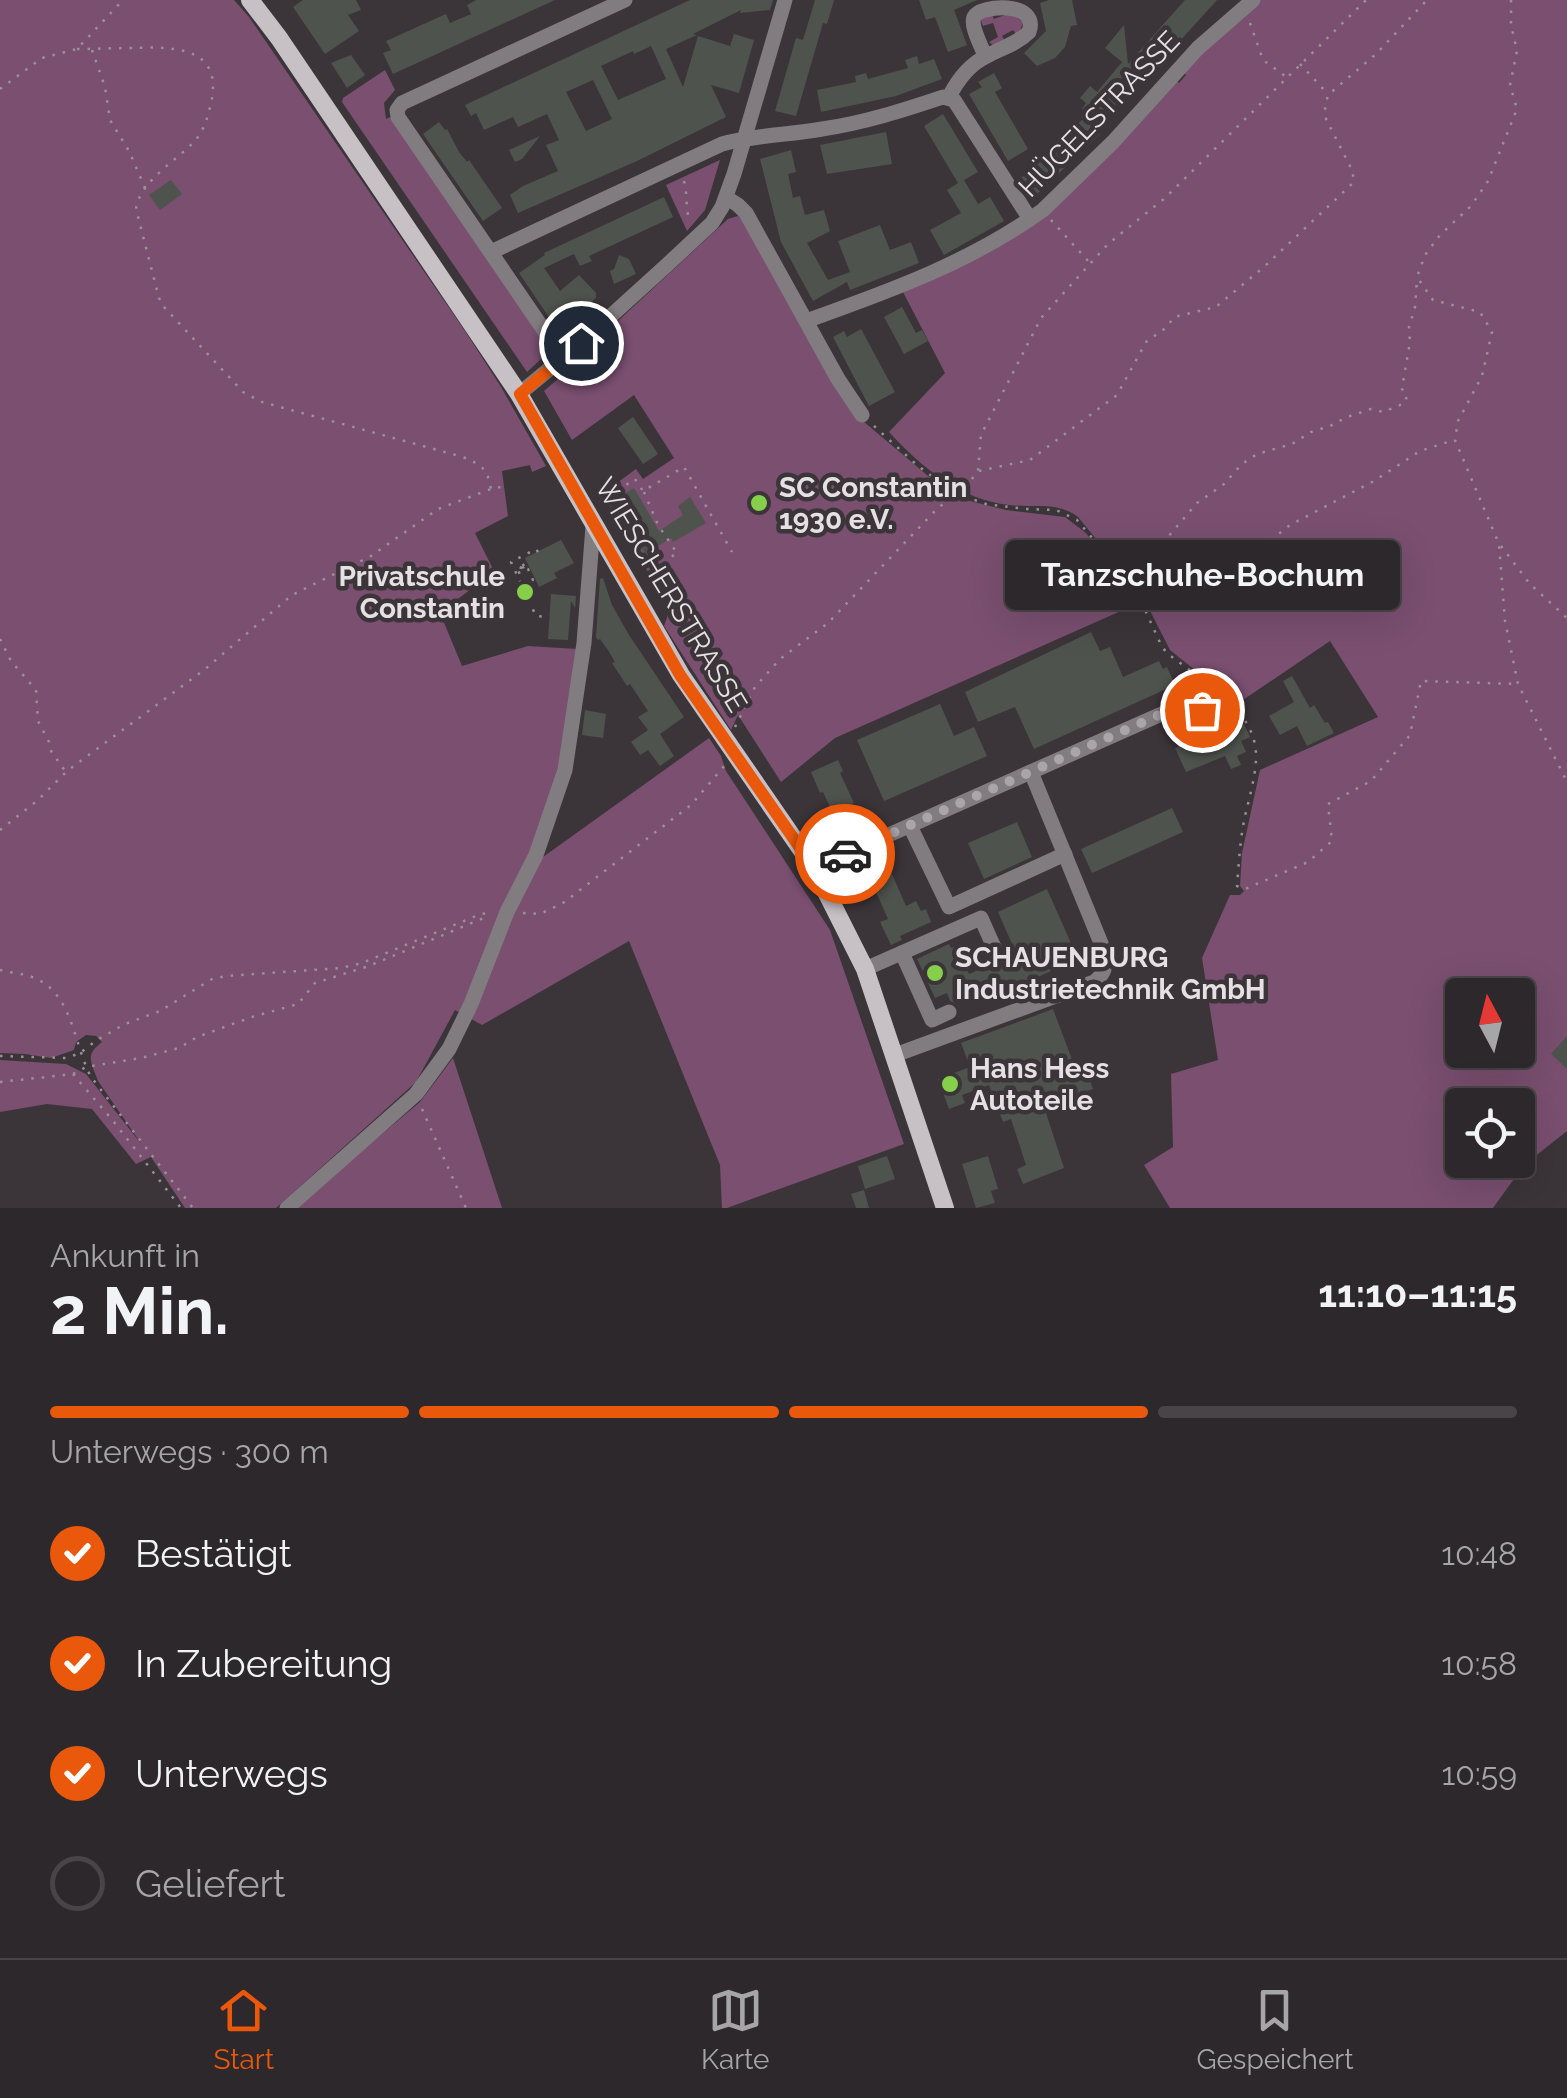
<!DOCTYPE html>
<html lang="de">
<head>
<meta charset="utf-8">
<style>
  body { margin:0; font-family:Raleway,sans-serif; background:#383437; color:#f1f3f6; height:100vh; display:flex; flex-direction:column; font-size:38px; white-space:nowrap }
  * { box-sizing:border-box; margin:0 }
  p { font-size:32px; color:#a6a6a9 }
  .icon { flex:none; width:55px; height:55px; fill:none; stroke:currentColor; stroke-width:2; stroke-linecap:round; stroke-linejoin:round }
  .map { position:relative; height:1208px; overflow:hidden }
  .details { display:flex; flex-direction:column; background:#2c282b; flex:1 }
  .details>* { flex:none }
  .needle { width:65px; rotate:353deg }
  .fabs { position:absolute; left:1445px; top:978px; display:grid; gap:20px }
  .fabs a { display:grid; place-items:center; width:90px; height:90px; border-radius:10px; background:#2c282b; box-shadow:0 10px 40px #0002,0 0 0 2px #484447; font-size:50px }
  .pin { position:absolute; display:grid; place-items:center; width:85px; height:85px; color:#fff; margin:-42px; border:5px solid #fff; border-radius:50%; box-shadow:0 2px 10px #0007 }
  .courier { position:absolute; display:grid; place-items:center; width:100px; height:100px; margin:-50px; border:8px solid #ea580c; border-radius:50%; background:#fff; color:#222; box-shadow:0 2px 12px #0007 }
  .bubble { position:absolute; height:70px; border-radius:10px; background:#2c282b; box-shadow:0 10px 40px #0002,0 0 0 2px #484447; font-size:32px; font-weight:700; line-height:70px; text-align:center }
  .head em { font-style:normal; font-weight:700 }
  .head div { display:flex; flex-direction:column-reverse }
  .head { display:flex; align-items:center; justify-content:space-between; height:170px; padding:0 50px }
  h1 { font-size:65px; font-weight:700; line-height:75px }
  .bar { display:grid; grid-template-columns:repeat(4,1fr); gap:15px 10px; align-content:center; height:120px; padding:0 50px }
  .bar i { height:12px; border-radius:8px; background:#484447 }
  .bar .selected { background:#ea580c }
  .bar p { grid-column:span 4 }
  ol { padding:0 50px; list-style:none }
  li { display:flex; align-items:center; gap:30px; height:110px }
  li p { margin-inline-start:auto }
  li .icon { padding:10px; border-radius:50%; background:#ea580c; color:#fff; stroke-width:4 }
  li:last-child { color:#a6a6a9 }
  li i { width:55px; height:55px; border:5px solid #484447; border-radius:50% }
  .menu { display:flex; justify-content:space-around; align-items:center; height:140px; border-top:2px solid #484447; background:#2c282b; font-size:28px; color:#a6a6a9 }
  .menu a { display:grid; justify-items:center; gap:5px }
  .menu .selected { color:#ea580c }
  .map>svg:first-child { display:block }
</style>
</head>
<body>
<div class="map">
<svg width="1567" height="1208" viewBox="0 0 1567 1208">
  <rect width="100%" height="100%" fill="#3b3539"/>
  <g fill="#7a4f70" fill-rule="evenodd">
    <path d="M0 0H234L249 17 465 331 501 387 546 466 532 472 530 465 502 471 508 516 475 533 494 571 440 613 462 666 528 646 577 649 561 769 536 862 709 738 721 756 726 771 830 930 904 1144 727 1208H722L720 1165 629 941 482 1025 455 1010 416 1082 276 1208H185L151 1157 136 1164 92 1109 47 1104 0 1112V1060L66 1064 86 1074 142 1145 98 1081C95 1072 87 1059 93 1051 95 1047 99 1045 102 1042L96 1036 86 1035 76 1042 74 1050 51 1058 25 1054 0 1053Z"/>
    <path d="M1259 0H1567V1131L1524 1165 1493 1208H1170L1144 1165 1173 1147 1171 1074 1218 1060 1202 958 1230 895H1240L1244 891 1240 886 1242 853 1260 770 1378 717 1330 641 1237 704 1170 650 1142 595 1078 517C1057 501 1034 508 1009 505 961 500 921 467 889 432L945 373 903 292 1001 244 1174 79 1179 83 1186 75 1182 70ZM1462 995H1518V1050H1462ZM1462 1105H1518V1160H1462Z"/>
    <polygon points="1005,9 1023,22 1020,31 1016,34 1013,30 1002,36 1005,41 995,47 989,42 998,37 993,23 983,26 981,21 983,17 992,14 994,19 1005,15"/>
    <polygon points="385,70 395,90 384,103 386,119 390,117 551,350 527,372 342,102 343,98"/>
    <polygon points="720,160 705,210 687,231 666,185"/>
    <polygon points="738,216 745,220 857,416 940,486 962,499 1006,510 1065,517 1086,533 1139,603 835,738 781,782 738,715 731,730 664,626 670,609 602,494 636,469 643,479 674,458 634,395 572,440 544,391 594,348 592,345 728,219"/>
    <polygon points="453,1058 502,1208 294,1208 420,1102"/>
  </g>
  <g fill="#4f534d" fill-rule="evenodd">
    <polygon points="303,0 356,0 361,10 348,15 359,31 325,54 293,7"/>
    <polygon points="476,0 555,0 393,74 383,53 391,50 386,41 446,14 450,23 471,14 467,5"/>
    <path d="M690 0H773L770 10 740 13 741 10 693 34 697 35 666 49 683 87 698 36 730 46 734 34 754 40 739 93 711 85 726 117 637 161 518 213 510 195 523 186 558 171 546 145 559 140 547 114 518 127 513 117 484 130 476 113 471 116 465 105ZM651 46 666 79 618 100 601 66 633 51 634 54ZM593 80 612 119 586 131 566 92Z"/>
    <polygon points="815,0 834,0 827,24 823,23 796,116 775,111 796,38 803,40"/>
    <polygon points="919,0 977,0 954,10 967,45 948,52 935,17 926,20"/>
    <polygon points="1049,0 1072,0 1077,25 1071,26 1065,47 1055,58 1037,66 1024,53 1046,31 1040,3"/>
    <polygon points="1185,0 1217,0 1158,65 1155,62 1144,74 1143,73 1099,124 1096,130 1100,134 1036,195 1020,179 1083,119 1081,117 1085,112 1082,109 1086,103 1080,98 1090,86 1097,92 1122,62 1105,48 1124,25 1128,64"/>
    <polygon points="351,55 365,75 347,88 331,63"/>
    <polygon points="917,56 919,64 934,59 942,79 896,96 821,112 817,90 856,82 855,76 866,73 868,79 908,68 905,60"/>
    <polygon points="994,73 1002,88 995,92 1028,149 1008,161 969,94 982,87 978,82"/>
    <polygon points="943,114 978,172 959,183 964,180 978,204 990,197 1004,221 944,255 930,230 961,213 947,190 958,183 924,126"/>
    <polygon points="439,122 445,130 447,129 459,152 467,162 469,160 502,208 483,221 423,134"/>
    <polygon points="886,132 892,164 827,174 820,145"/>
    <polygon points="540,136 522,159 515,162 509,150"/>
    <polygon points="791,150 796,172 788,174 793,198 800,196 805,215 824,210 830,231 807,243 828,280 850,272 838,241 880,225 890,250 911,242 919,263 850,290 847,282 813,301 781,242 760,159"/>
    <polygon points="171,180 182,194 160,210 149,195"/>
    <polygon points="664,197 673,217 589,256 592,261 580,266 574,254 544,268 560,291 579,275 596,293 596,298 575,318 576,320 559,332 519,273 545,255 544,253"/>
    <polygon points="619,255 629,259 636,274 614,284 610,271 614,269"/>
    <polygon points="902,307 916,333 922,330 928,341 904,354 884,317"/>
    <polygon points="861,329 895,392 869,406 833,337 844,331 847,337"/>
    <polygon points="633,417 658,454 643,464 618,428"/>
    <polygon points="634,488 659,531 683,515 678,506 690,497 706,523 673,542 671,538 645,554 629,528 637,524 620,496"/>
    <polygon points="561,540 574,563 554,573 557,578 539,587 525,558"/>
    <polygon points="603,578 612,605 629,635 684,717 660,734 674,756 660,766 648,750 640,755 631,742 648,730 638,717 648,711 630,684 627,686 612,663 615,662 608,650 600,639 598,640 596,637 600,579"/>
    <polygon points="551,594 576,596 575,608 571,601 568,640 548,639"/>
    <polygon points="1091,632 1100,651 1110,647 1123,677 1159,661 1163,669 1167,667 1175,685 1034,749 1015,707 978,722 965,692"/>
    <polygon points="1292,676 1310,708 1314,705 1325,723 1328,722 1334,733 1307,746 1297,726 1280,735 1269,716 1294,702 1283,681"/>
    <polygon points="940,704 954,736 974,727 987,756 884,801 857,740"/>
    <polygon points="585,710 606,714 603,738 582,735"/>
    <polygon points="1244,724 1250,737 1241,741 1246,752 1237,756 1241,765 1231,769 1225,756 1186,772 1175,748 1194,740 1199,751 1229,737 1226,732"/>
    <polygon points="838,760 843,771 840,773 854,803 849,805 860,830 844,837 823,792 820,793 811,772"/>
    <polygon points="1172,808 1183,832 1092,873 1081,849"/>
    <polygon points="1017,822 1032,857 984,879 968,843"/>
    <polygon points="888,865 906,906 916,901 921,911 926,909 931,922 900,936 902,940 891,945 880,922 888,919 868,874"/>
    <polygon points="1047,889 1078,959 980,1003 976,994 955,1003 950,1001 947,993 935,998 917,959 949,944 951,948 956,946 969,974 992,964 1002,964 1008,957 1016,953 998,912"/>
    <polygon points="1053,1009 1076,1070 1085,1067 1093,1089 1044,1107 1064,1168 1023,1184 1017,1169 1026,1165 1011,1119 1003,1122 989,1085 962,1095 965,1103 949,1109 938,1079 970,1067 961,1043"/>
    <polygon points="1567,1036 1567,1069 1551,1054"/>
    <polygon points="887,1156 895,1179 865,1189 858,1166"/>
    <polygon points="988,1156 998,1189 991,1191 995,1203 976,1208 962,1164"/>
    <polygon points="864,1190 869,1208 856,1208 851,1194"/>
  </g>
  <g fill="none" stroke-linecap="round" stroke-linejoin="round">
    <g stroke="#989396" stroke-width="2.5" stroke-dasharray="2.5 8" stroke-linecap="butt">
      <polyline points="1511,0 1511,25 1517,51 1510,85 1517,109 1488,181 1471,206 1440,235 1425,255 1417,277 1433,300 1480,312 1492,332 1482,376 1458,421 1455,440 1499,544 1505,621 1518,684 1567,782"/>
      <polyline points="1250,23 1263,60 1285,76"/>
      <path d="M77 49C95 49 113 48 131 48 168 47 221 44 212 98 209 113 205 129 195 141 177 160 139 182 136 209L159 298 164 307 243 392 262 402 463 457C483 466 487 468 491 489"/>
      <polyline points="92,50 105,87 110,120 129,151 146,190"/>
      <polyline points="1300,64 1328,94"/>
      <polyline points="0,89 42,58 77,49 123,0"/>
      <path d="M684 181C688 195 685 208 690 222"/>
      <polyline points="1051,220 1089,262"/>
      <polyline points="874,426 918,466 955,493 986,504 1025,509 1056,510 1077,520 1136,590 1162,647 1168,654 1217,690 1210,699"/>
      <polyline points="979,471 1030,460 1117,395 1146,342 1167,327 1174,317 1216,307 1265,266 1353,183 1353,172 1326,119 1325,107 1328,95 1376,54 1427,0"/>
      <polyline points="644,492 658,525 677,553 668,559"/>
      <polyline points="600,502 635,479 643,491 684,467 732,552"/>
      <polyline points="1501,546 1530,584 1567,618"/>
      <polyline points="538,552 536,549 511,562 536,616 549,617"/>
      <polyline points="522,568 519,567 519,564 522,563 524,566"/>
      <polyline points="518,573 528,569 533,580 535,579"/>
      <polyline points="1120,573 1155,552 1197,503 1224,484 1242,464 1257,454 1292,444 1311,432 1330,426 1347,417 1371,409 1383,412 1405,403 1407,395 1402,389 1403,382 1410,342 1409,327 1415,307 1417,279"/>
      <polyline points="1137,589 1156,584 1205,579 1229,573 1290,525 1374,481 1420,451 1454,440"/>
      <path d="M0 639 11 661 36 690 38 721 49 742 51 751C57 757 58 764 65 770"/>
      <path d="M1217 690C1267 735 1260 755 1245 816 1240 839 1239 862 1237 886L1245 889 1308 862 1332 841 1328 804 1371 781 1410 735 1421 681 1517 684"/>
      <polyline points="735,727 755,687 780,659 828,623 933,513 955,493 966,487 978,471 981,435 1041,318 1108,244 1165,198 1366,0"/>
      <polyline points="0,830 38,800 67,771 204,670 292,595 371,556 438,509 491,489 506,486"/>
      <polyline points="523,913 540,914 563,903 691,805 725,765"/>
      <path d="M0 970C10 973 22 973 32 977 73 992 73 1043 91 1077L193 1208"/>
      <polyline points="0,1056 67,1058 80,1053 97,1040 125,1024 160,1011 212,979 226,976 341,968 362,963 481,914 490,913"/>
      <polyline points="73,1074 114,1122 181,1208"/>
      <polyline points="0,1082 73,1074 86,1067 141,1058 179,1048 197,1037 252,1017 298,1004 315,983 369,966 486,917"/>
      <polyline points="422,1109 466,1208"/>
    </g>
    <g stroke="#807c7f" stroke-width="15">
      <path d="M949 97C957 81 970 64 987 56 1001 48 1017 44 1029 32 1040 0 979 5 974 17 970 26 982 47 985 56"/>
      <polyline points="727,198 738,205 746,213 838,379 862,415"/>
      <path d="M491 252 722 144C755 135 789 135 822 129 864 123 904 110 943 97L954 100 1030 219"/>
      <path d="M806 321C890 291 971 262 1043 210L1113 142 1198 48 1253 0"/>
      <polyline points="563,358 398,117 397,110 402,103 625,0"/>
      <polyline points="519,394 581,343 668,264 712,223 722,207 734,174 785,0"/>
      <polyline points="910,826 949,907 1065,854"/>
      <polyline points="814,868 1166,712 1202,711"/>
      <polyline points="902,953 932,1020 949,1012"/>
      <polyline points="865,969 981,918 997,954"/>
      <path d="M895 1055 1094 982C1105 974 1106 966 1105 953L1031 772"/>
      <polyline points="287,1208 416,1094 449,1049 471,1004 507,912 536,855 565,770 584,643 593,526"/>
    </g>
    <polyline stroke="#c7c1c5" stroke-width="18" points="250,0 279,38 519,394 681,675 814,868 865,969 945,1208"/>
    <polyline stroke="#989396" stroke-width="2.5" stroke-dasharray="2.5 8" stroke-linecap="butt" points="522,568 528,565"/>
  </g>
  <g fill="none" stroke-linecap="round" stroke-linejoin="round">
    <polyline stroke="#aaa5a8" stroke-width="10" stroke-dasharray="0 18" points="845,854 1166,712 1202,710"/>
    <polyline stroke="#ea580c" stroke-width="12" points="581,343 520,394 680,675 814,868 845,854"/>
  </g>
  <g fill="#86cf4b" stroke="#3b3539" stroke-width="4">
    <circle cx="759" cy="503" r="10"/>
    <circle cx="525" cy="592" r="10"/>
    <circle cx="935" cy="973" r="10"/>
    <circle cx="950" cy="1084" r="10"/>
  </g>
  <g text-anchor="middle" dominant-baseline="central" stroke-width="9" stroke-linejoin="round" paint-order="stroke">
    <g font-size="28" fill="#e5e1e3" stroke="#3b3539">
      <text transform="translate(1099 114) rotate(-46)">HÜGELSTRASSE</text>
      <text transform="translate(671 595) rotate(59)">WIESCHERSTRASSE</text>
    </g>
    <g font-size="28" font-weight="bold" fill="#e5e1e3" stroke="#3b3539" text-anchor="start">
      <text x="779" y="487">SC Constantin<tspan x="779" dy="32">1930 e.V.</tspan></text>
      <text x="505" y="576" text-anchor="end">Privatschule<tspan x="505" dy="32">Constantin</tspan></text>
      <text x="955" y="957">SCHAUENBURG<tspan x="955" dy="32">Industrietechnik GmbH</tspan></text>
      <text x="970" y="1068">Hans Hess<tspan x="970" dy="32">Autoteile</tspan></text>
    </g>
  </g>
</svg>
<div class="fabs">
<a><svg class="needle" viewBox="-14 -14 28 28"><path d="M0-13l5 13h-10z" fill="#e53935"/><path d="M0 13l5-13h-10z" fill="#a6a6a9"/></svg></a>
<a><svg class="icon" aria-label="locate" viewBox="0 0 24 24"><circle cx="12" cy="12" r="6"/><path d="M12 2v4M12 18v4M2 12h4M18 12h4"/></svg></a>
</div>
<div class="pin" style="left:1202px;top:710px;background:#ea580c"><svg class="icon" aria-label="bag" viewBox="0 0 24 24"><path d="M5 8h14l-1 12H6zM9 8a3 3 0 0 1 6 0"/></svg></div>
<div class="pin" style="left:581px;top:343px;background:#1f2937"><svg class="icon" aria-label="home" viewBox="0 0 24 24"><path d="M3 11l9-7 9 7M6 9v11h12V9"/></svg></div>
<div class="courier" style="left:845px;top:854px"><svg class="icon" aria-label="car" viewBox="0 0 24 24"><path d="M5 17H2v-5l4-1 3-4h7l3 4 3 1v5h-3M9 17h6M6 11h13"/><circle cx="7" cy="17" r="2"/><circle cx="17" cy="17" r="2"/></svg></div>
<div class="bubble" style="left:1005px;top:540px;width:395px">Tanzschuhe-Bochum</div>
</div>
<section class="details">
<div class="head"><div><h1>2 Min.</h1><p>Ankunft in</p></div><em>11:10–11:15</em></div>
<div class="bar"><i class="selected"></i><i class="selected"></i><i class="selected"></i><i></i><p>Unterwegs · 300 m</p></div>
<ol>
<li><svg class="icon" aria-label="check" viewBox="0 0 24 24"><path d="M5 12l5 5 9-10"/></svg>Bestätigt<p>10:48</p></li>
<li><svg class="icon" aria-label="check" viewBox="0 0 24 24"><path d="M5 12l5 5 9-10"/></svg>In Zubereitung<p>10:58</p></li>
<li><svg class="icon" aria-label="check" viewBox="0 0 24 24"><path d="M5 12l5 5 9-10"/></svg>Unterwegs<p>10:59</p></li>
<li><i></i>Geliefert</li>
</ol>
</section>
<nav class="menu">
<a class="selected"><svg class="icon" aria-label="home" viewBox="0 0 24 24"><path d="M3 11l9-7 9 7M6 9v11h12V9"/></svg>Start</a>
<a><svg class="icon" aria-label="map" viewBox="0 0 24 24"><path d="M3 6l6-2 6 2 6-2v14l-6 2-6-2-6 2zM9 4v14M15 6v14"/></svg>Karte</a>
<a><svg class="icon" aria-label="saved" viewBox="0 0 24 24"><path d="M7 4h10v16l-5-4-5 4z"/></svg>Gespeichert</a>
</nav>
</body>
</html>
